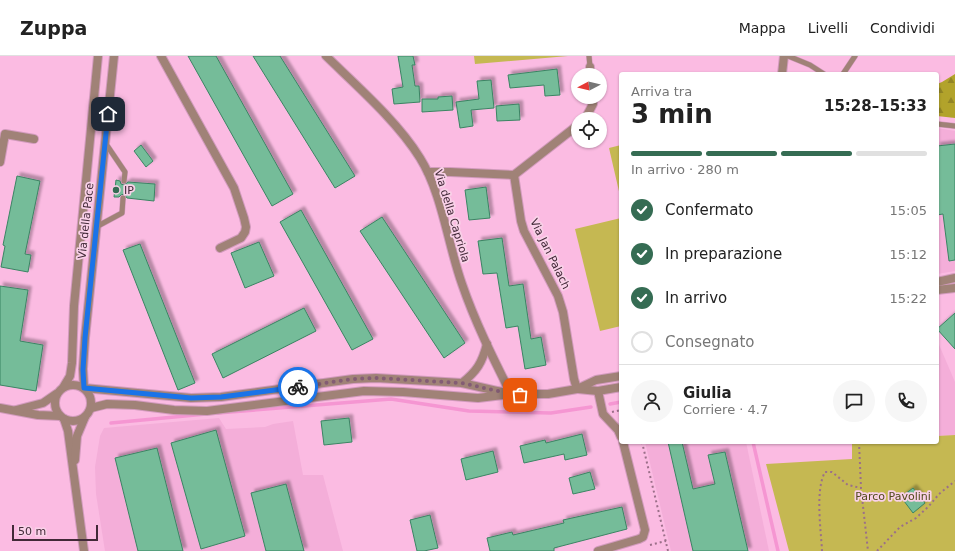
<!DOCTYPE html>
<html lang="it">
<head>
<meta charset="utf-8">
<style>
  body { margin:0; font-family:"DejaVu Sans",sans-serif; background:#f6f6f6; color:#222; height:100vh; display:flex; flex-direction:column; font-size:15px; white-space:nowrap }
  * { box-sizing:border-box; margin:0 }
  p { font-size:13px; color:#767676 }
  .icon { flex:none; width:22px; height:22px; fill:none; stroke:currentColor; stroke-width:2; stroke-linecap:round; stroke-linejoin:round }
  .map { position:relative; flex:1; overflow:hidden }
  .panel { position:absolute; left:619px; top:16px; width:320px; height:372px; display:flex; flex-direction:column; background:#fff; border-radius:4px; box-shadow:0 1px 3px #0004 }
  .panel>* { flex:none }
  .needle { width:26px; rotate:263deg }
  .fabs { position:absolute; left:571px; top:12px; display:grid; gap:8px }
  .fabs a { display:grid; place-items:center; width:36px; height:36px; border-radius:50%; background:#fff; box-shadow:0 1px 3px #0004; font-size:20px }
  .scale { position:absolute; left:12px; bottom:10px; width:86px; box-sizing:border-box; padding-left:4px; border:2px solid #422938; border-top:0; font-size:11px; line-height:14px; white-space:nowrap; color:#422938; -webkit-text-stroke:3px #f9d1e8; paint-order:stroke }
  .pin { position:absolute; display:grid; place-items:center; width:34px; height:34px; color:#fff; margin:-17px; border-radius:8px; box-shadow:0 2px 6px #0006 }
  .courier { position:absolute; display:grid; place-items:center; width:40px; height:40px; margin:-20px; border:3px solid #1a73e8; border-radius:50%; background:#fff; color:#222; box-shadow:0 1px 5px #0007 }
  .overview em { font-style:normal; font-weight:800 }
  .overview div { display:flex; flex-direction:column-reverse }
  .overview { display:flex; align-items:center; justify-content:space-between; height:68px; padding:0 12px }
  h1 { font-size:26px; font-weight:800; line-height:30px }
  .bar { display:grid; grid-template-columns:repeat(4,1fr); gap:6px 4px; align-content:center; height:48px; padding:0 12px }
  .bar i { height:5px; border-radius:3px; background:#e0e0e0 }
  .bar .on { background:#356c53 }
  .bar p { grid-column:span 4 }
  .line { display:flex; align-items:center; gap:10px; padding:0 12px; border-top:1px solid #e0e0e0 }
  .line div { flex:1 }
  .round { display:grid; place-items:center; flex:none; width:42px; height:42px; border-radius:21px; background:#f6f6f6 }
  ol { padding:0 12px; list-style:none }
  li { display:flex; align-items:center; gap:12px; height:44px }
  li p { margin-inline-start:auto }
  li .icon { padding:4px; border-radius:50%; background:#356c53; color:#fff; stroke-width:4 }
  li:last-child { color:#767676 }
  li i { width:22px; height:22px; border:2px solid #e0e0e0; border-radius:50% }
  header { display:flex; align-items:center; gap:24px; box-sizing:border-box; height:56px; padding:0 20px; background:#fff; border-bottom:1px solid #e0e0e0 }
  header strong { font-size:19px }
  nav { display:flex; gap:22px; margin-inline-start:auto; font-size:14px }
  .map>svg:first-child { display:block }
</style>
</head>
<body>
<header>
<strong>Zuppa</strong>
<nav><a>Mappa</a><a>Livelli</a><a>Condividi</a></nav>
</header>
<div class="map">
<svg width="955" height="495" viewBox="0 0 955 495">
  <defs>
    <pattern id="forest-firs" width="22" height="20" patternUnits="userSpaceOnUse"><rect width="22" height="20" fill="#b2a32b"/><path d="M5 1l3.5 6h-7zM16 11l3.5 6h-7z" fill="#928526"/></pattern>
    <filter id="shadow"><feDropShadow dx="3.5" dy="-3.5" stdDeviation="1" flood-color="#0004"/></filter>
  </defs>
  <rect width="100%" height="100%" fill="#fbbbe2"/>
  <g fill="#f4aed9">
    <polygon points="937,72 955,75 955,215 937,218"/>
    <polygon points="937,284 955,326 955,379 937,380"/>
    <polygon points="219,362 226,373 265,371 273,368 293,365 303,419 323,419 343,495 105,495 96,438 95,411 100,380 104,372"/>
    <polygon points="645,386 746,386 769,495 671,495"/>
  </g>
  <g fill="#c5b852">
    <polygon points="474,0 568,0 475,8"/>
    <polygon points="621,89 621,144 609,92"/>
    <polygon points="621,162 621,270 600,275 575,173"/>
    <polygon points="955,379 955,495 789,495 766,408 852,403 852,386 937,386 937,380"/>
  </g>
  <polygon fill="url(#forest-firs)" points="955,18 955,62 937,60 937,28 942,26"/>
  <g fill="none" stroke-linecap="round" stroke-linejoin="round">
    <g stroke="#f596d2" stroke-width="3.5">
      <polyline points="610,348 621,346"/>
      <polyline points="218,357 391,343 469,355 551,357 591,351"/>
      <polyline points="111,367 206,358"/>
      <polyline points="753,386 778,495"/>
    </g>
  </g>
  <g fill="#74bc99" stroke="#3b8463" filter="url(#shadow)">
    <polygon points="188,0 216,0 293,138 272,150"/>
    <polygon points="253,0 280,0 355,120 335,132"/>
    <polygon points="398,0 413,0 415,9 412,9 415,30 419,30 420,46 394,48 392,33 403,31"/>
    <polygon points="557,13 560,39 545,40 544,29 510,32 508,19"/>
    <polygon points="491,24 494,52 471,54 473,70 460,72 456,46 479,43 477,25"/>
    <polygon points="452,40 453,54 422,56 422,43 438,43 438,41"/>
    <polygon points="519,48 520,64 497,65 496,50"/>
    <polygon points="955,88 955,204 949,205 943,158 937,159 937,90"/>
    <polygon points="141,89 153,105 146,111 134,95"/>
    <polygon points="17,120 40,125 25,198 31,199 28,216 1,211 5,190 3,189"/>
    <polygon points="116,124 120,125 121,128 124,129 128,126 155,128 154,145 127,142 124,138 121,139 119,141 114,141"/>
    <polygon points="486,131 490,162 469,164 465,134"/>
    <polygon points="301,154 373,283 352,294 280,166"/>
    <polygon points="382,161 465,287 444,302 360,175"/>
    <polygon points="502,182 509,230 523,228 531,283 541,281 546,309 525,313 518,270 506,272 497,217 483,218 478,185"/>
    <polygon points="259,186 274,220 245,232 231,197"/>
    <polygon points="140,188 195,327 178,334 123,194"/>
    <polygon points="0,230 28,234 20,285 43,289 36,335 0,329"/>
    <polygon points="304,252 316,275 223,322 212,298"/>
    <polygon points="955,257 955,293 937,273"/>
    <polygon points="349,362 352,386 324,389 321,365"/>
    <polygon points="216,374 245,480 201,493 171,387"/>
    <polygon points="582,378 587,399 565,404 564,398 524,407 520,390 545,384 546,387"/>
    <polygon points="668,386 682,386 693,433 715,428 708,399 725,396 748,495 693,495"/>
    <polygon points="157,392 183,495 138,495 115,402"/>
    <polygon points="493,395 498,416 466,424 461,403"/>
    <polygon points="590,416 595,433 573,438 569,422"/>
    <polygon points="286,428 304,495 266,495 251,437"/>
    <polygon points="913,432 925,447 913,457 901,441"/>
    <polygon points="622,451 627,473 554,492 554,495 490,495 487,482 512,476 513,479 564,467 563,464"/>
    <polygon points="430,459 438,492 424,495 417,495 410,464"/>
  </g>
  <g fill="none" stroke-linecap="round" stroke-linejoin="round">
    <g stroke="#d29bbd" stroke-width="6">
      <g id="service">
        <polyline points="589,0 590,11"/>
        <polyline points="788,0 810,9 824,18"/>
        <polyline points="843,18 855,0"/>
        <polyline points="937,68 955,70"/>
        <polyline points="106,88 125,116 124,125"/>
        <polyline points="96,171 122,157 123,142"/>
      </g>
    </g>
    <g stroke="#d29bbd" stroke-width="10">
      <g id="minor">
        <polyline points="161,0 234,132 244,162 246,171 245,176 241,182 220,192"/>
        <path d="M326 0C357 30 398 66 420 102 442 137 448 189 462 228 475 266 493 302 511 338"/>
        <polyline points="590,11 590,19"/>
        <polyline points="782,18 784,0"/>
        <polyline points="585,63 593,48 592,41"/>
        <polyline points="0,106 5,78 34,83"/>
        <polyline points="428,116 450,116 514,119 578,69"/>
        <polyline points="514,119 521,165 524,175 558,240 563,256 574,323 577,333"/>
        <path d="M462 327C477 315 482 307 487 288"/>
        <polyline points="598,335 603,358 618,374 621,381"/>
        <polyline points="598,495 639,483 643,481 645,474 623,386"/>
      </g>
    </g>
    <g stroke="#d29bbd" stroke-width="10">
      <g id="tertiary">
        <polyline points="114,0 85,282 83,313 84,332 191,342 221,341 353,323 376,322 462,327 511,338"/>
        <polyline points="937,226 955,222"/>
        <polyline points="937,234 955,232"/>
        <circle cx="73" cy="347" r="18"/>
        <polyline points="64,330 70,320 72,307 74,250 98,0"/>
        <polyline points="578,333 598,335 621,331"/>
        <polyline points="0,352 38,359 60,360"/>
        <polyline points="91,352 107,348 135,349 174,354 207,355 364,335 403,336 478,342 511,338 548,338 577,333 596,324 621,320"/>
        <polyline points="16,354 43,347 56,338"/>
        <polyline points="64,363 68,375 84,495"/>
        <polyline points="75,404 77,380 85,361"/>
      </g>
    </g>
    <g stroke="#9b6f89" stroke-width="2" stroke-dasharray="2 3" stroke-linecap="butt">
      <polyline points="612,356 621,354"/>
      <polyline points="642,386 668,495"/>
      <polyline points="859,386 861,432 868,495"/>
      <polyline points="650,489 666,485"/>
      <path d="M822 495C821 474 815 434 825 416H832L848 429 861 432"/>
      <polyline points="877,495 900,471 916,462 929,450 939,438 955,425"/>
    </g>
    <use href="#service" stroke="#a08277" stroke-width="5"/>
    <use href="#minor" stroke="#a08277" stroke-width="8"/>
    <use href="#tertiary" stroke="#a08277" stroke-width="8"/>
  </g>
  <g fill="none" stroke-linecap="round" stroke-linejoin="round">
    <polyline stroke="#835c74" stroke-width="4" stroke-dasharray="0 7.2" points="298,331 353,323 376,322 462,327 511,338 520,339"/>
    <polyline stroke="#1a73e8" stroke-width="5" points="108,58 85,282 83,314 84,332 191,342 221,341 298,331"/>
  </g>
  <circle fill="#356c53" stroke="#f9d1e8" stroke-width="1.5" cx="116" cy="134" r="4"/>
  <g text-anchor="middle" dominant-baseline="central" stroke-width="3.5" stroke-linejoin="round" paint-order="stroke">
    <g font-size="11" fill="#422938" stroke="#f9d1e8" text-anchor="start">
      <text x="124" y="134">IP</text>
    </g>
    <g font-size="11" fill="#422938" stroke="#f9d1e8">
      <text transform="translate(452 160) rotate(73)">Via della Capriola</text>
      <text transform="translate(86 165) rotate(-84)">Via della Pace</text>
      <text transform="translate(550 198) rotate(64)">Via Jan Palach</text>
    </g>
    <g font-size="11" fill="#514b1c" stroke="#f9d1e8">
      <text x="893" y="440">Parco Pavolini</text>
    </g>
  </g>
</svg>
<div class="fabs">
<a><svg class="needle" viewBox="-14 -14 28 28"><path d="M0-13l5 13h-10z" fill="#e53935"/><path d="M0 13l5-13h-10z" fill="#767676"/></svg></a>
<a><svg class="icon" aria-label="locate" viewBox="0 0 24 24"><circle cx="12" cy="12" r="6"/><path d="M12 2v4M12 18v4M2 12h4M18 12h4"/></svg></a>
</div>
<div class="scale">50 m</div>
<div class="pin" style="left:520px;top:339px;background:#ea580c"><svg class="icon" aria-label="bag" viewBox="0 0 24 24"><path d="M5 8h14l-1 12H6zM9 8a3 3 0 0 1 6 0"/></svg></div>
<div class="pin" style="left:108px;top:58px;background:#1f2937"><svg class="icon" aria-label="home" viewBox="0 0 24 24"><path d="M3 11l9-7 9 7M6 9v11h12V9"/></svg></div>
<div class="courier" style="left:298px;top:331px"><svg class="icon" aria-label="bike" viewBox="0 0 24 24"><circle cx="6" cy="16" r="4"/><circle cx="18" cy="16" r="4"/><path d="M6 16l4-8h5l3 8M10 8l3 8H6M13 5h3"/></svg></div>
<section class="panel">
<div class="overview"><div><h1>3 min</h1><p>Arriva tra</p></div><em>15:28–15:33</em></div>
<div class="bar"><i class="on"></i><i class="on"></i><i class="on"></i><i></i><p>In arrivo · 280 m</p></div>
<ol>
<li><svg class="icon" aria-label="check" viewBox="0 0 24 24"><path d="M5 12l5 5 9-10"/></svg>Confermato<p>15:05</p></li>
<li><svg class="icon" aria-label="check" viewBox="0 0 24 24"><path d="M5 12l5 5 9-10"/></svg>In preparazione<p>15:12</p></li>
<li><svg class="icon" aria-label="check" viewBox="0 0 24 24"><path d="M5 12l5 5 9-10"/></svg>In arrivo<p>15:22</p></li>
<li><i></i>Consegnato</li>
</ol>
<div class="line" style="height:72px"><a class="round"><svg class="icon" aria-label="person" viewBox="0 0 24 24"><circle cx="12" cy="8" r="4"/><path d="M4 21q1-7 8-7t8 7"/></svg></a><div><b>Giulia</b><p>Corriere · 4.7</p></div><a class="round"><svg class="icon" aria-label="chat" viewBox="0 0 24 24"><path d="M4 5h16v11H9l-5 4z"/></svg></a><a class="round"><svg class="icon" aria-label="phone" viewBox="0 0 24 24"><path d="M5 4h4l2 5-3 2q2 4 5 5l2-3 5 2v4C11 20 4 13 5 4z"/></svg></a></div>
</section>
</div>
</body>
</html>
